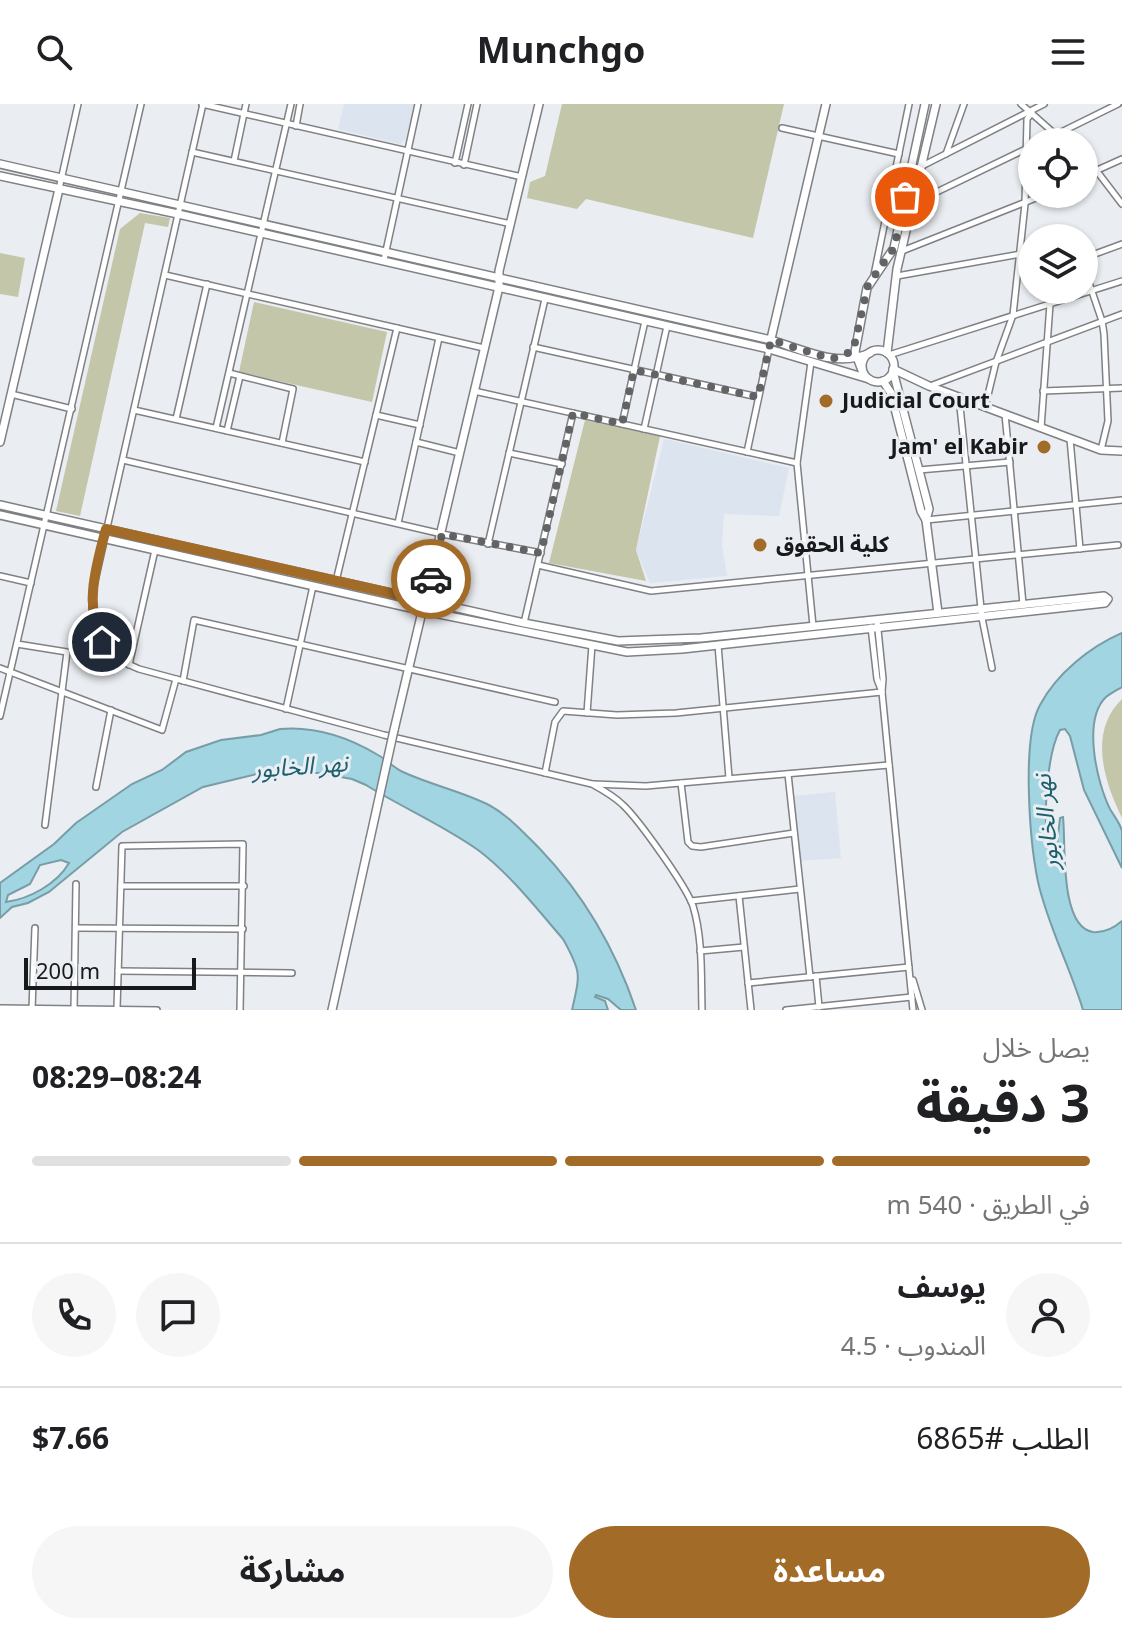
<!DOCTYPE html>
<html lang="ar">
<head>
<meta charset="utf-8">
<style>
  body { margin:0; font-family:Georgia,"Noto Sans Arabic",serif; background:#f6f6f6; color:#202124; direction:rtl; height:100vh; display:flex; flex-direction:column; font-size:30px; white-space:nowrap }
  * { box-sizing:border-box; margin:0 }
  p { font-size:26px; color:#757577 }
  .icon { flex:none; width:44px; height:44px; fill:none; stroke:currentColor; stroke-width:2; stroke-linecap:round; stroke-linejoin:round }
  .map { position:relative; height:906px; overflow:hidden; direction:ltr }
  .panel { display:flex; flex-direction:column; background:#fff; flex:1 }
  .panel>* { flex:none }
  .buttons { position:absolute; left:1018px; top:24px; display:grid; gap:16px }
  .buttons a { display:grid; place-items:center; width:80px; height:80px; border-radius:50%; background:#fff; box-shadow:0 2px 6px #0004; font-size:40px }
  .scale { position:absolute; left:24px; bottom:20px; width:172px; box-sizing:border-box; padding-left:8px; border:4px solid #18191a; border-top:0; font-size:22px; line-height:28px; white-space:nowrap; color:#18191a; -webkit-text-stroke:6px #eaedf1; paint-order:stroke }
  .pin { position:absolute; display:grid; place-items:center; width:68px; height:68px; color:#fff; margin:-34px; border:4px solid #fff; border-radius:50%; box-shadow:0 2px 8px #0007 }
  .courier { position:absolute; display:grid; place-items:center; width:80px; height:80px; margin:-40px; border:6px solid #a36b28; border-radius:50%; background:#fff; color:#222; box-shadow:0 2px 10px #0007 }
  .head em { font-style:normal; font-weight:700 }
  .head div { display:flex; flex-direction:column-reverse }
  .head { display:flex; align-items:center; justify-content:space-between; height:136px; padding:0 32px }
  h1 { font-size:52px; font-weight:700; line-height:60px }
  .bar { display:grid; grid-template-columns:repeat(4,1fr); gap:12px 8px; align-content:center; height:96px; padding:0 32px }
  .bar i { height:10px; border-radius:6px; background:#e0e0e0 }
  .bar .active { background:#a36b28 }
  .bar p { grid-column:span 4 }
  .line { display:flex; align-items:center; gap:20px; padding:0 32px; border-top:2px solid #e0e0e0 }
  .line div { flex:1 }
  .round { display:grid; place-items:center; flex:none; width:84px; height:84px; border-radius:42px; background:#f6f6f6 }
  .action { display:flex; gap:16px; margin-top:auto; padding:16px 32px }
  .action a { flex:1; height:92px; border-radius:48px; background:#a36b28; color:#fff; font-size:32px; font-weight:700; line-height:92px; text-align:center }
  .action a+a { background:#f6f6f6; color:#202124 }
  header { display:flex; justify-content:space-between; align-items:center; height:104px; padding:0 32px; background:#fff; font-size:36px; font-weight:700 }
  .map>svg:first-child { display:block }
</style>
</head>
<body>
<header><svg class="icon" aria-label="menu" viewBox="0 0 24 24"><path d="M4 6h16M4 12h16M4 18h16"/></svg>Munchgo<svg class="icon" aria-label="search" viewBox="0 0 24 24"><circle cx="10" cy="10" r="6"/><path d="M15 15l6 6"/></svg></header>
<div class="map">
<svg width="1122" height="906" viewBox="0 0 1122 906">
  <rect width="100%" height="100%" fill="#eaedf1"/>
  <g fill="#dce4ef">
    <polygon points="344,0 415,0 405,36 400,40 338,25"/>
    <polygon points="664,335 789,364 779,412 724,410 722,441 727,472 650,479 636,446"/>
    <polygon points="835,688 841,754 799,757 794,692"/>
  </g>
  <g fill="#c3c6a9">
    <polygon points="562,0 784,0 753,134 586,95 577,105 527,94 530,78 545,72"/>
    <polygon points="140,109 170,114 168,123 145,119 80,412 56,407 120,125"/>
    <polygon points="0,149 25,154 18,193 0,190"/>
    <polygon points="254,198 387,228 372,298 239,268"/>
    <polygon points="585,316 660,332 636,446 646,477 549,459"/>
    <path d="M1122 595V714C1104 677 1088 628 1122 595Z"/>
  </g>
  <g fill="#a1d5e2" stroke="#789da6" stroke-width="2" fill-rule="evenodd">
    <path d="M1122 529V583C1117 586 1111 589 1106 593 1082 616 1097 679 1110 705 1114 712 1120 719 1122 727 1122 738 1122 753 1122 764L1084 686 1070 632 1065 625 1060 626C1047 649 1044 708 1047 734L1051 741H1057L1060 714 1063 713C1066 738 1059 823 1093 828 1104 829 1114 824 1122 817V906H1083C1070 863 1048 822 1038 778 1030 739 1021 635 1040 601 1057 569 1090 543 1122 529Z"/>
    <path d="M280 625C315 622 348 633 378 651 387 656 394 664 403 668 431 681 461 687 489 701 509 712 524 729 540 745 585 792 615 844 636 906H621L608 895 596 891 595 893 605 897 608 906H572C580 870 582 869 563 835 537 805 510 770 478 746 443 721 403 704 366 681L352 675 318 669H283L257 670 203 683 122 728 49 788 28 799 12 803 0 814V779L54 740 76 719 132 680 162 666 186 648 221 636 261 631ZM61 756 69 759C57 780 29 795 6 798L8 791 30 780 40 761Z"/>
  </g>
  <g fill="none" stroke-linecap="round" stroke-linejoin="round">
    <g stroke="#7f8185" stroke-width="8">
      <g id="street">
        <polyline points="202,0 522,73"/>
        <path d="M203 0 92 490C90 526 106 552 139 565L384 631 592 680C603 686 614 692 623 701 639 716 686 782 693 802 703 835 701 872 702 906"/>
        <polyline points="1021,0 1064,38"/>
        <polyline points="296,22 300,0"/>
        <polyline points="782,24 899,50"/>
        <polyline points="1041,38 1118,0"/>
        <polyline points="192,48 511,120"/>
        <polyline points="946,50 964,0"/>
        <polyline points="1084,56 1096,66 1122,100"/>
        <polyline points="234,57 246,0"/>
        <polyline points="455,59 468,0"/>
        <polyline points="464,61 477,0"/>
        <polyline points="922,62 1044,0"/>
        <polyline points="1084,72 1122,55"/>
        <polyline points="59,85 78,0"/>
        <polyline points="914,99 1032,42"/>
        <polyline points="902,147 1046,90"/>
        <polyline points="1084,154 1122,140"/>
        <polyline points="384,156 418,0"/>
        <polyline points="1084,164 1102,217 1104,230 1108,317 1101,346"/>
        <polyline points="165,171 484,244"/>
        <polyline points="874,171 909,0"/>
        <polyline points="897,172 1021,150 1032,152"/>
        <polyline points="533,243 758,293"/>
        <polyline points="889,251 1122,177"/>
        <polyline points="811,258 797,359 813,522"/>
        <polyline points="229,269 293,285 282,339"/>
        <polyline points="930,282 1122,210"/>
        <polyline points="474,287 797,359"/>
        <polyline points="1043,287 1122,284"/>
        <polyline points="11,290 72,305"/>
        <polyline points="959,293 982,514 992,564"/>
        <polyline points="985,303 996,258 1013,211 1025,100 1027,15 1032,9"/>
        <polyline points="134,306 365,358"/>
        <polyline points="1005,310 1023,500"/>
        <polyline points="376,311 420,321"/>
        <polyline points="176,315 207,180"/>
        <polyline points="622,320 645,217"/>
        <polyline points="216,324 291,0"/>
        <polyline points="1041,324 1050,200"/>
        <polyline points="644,325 667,222"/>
        <polyline points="227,327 240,272"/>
        <polyline points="1070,335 1080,445"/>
        <polyline points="416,338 460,349"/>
        <polyline points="747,348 769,245"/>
        <polyline points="509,349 562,360"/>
        <polyline points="123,356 442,430 541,449"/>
        <polyline points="919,366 1010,358"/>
        <polyline points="926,416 1122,396"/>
        <polyline points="398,419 439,234"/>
        <polyline points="488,440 545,195"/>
        <polyline points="538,461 651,487 1118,441"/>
        <polyline points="0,472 31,479"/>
        <polyline points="336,477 397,224"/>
        <polyline points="877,516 883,575 882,588 913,906"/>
        <polyline points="524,519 573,309"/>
        <polyline points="871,523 877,575 882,588"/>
        <polyline points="17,540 67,548 45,721"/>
        <polyline points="718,541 729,674"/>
        <polyline points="129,561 155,446"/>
        <polyline points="0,564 162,626 176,575"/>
        <polyline points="183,577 194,516 555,598"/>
        <polyline points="286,605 313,482"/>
        <polyline points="587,609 592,541"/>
        <polyline points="0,612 141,0"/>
        <polyline points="545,669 555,618 563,607 617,611 676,609 882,588"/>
        <polyline points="788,670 810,873"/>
        <polyline points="681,679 688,738 692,742 701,743 794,729"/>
        <polyline points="593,680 646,682 889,661"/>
        <polyline points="96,683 111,606"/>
        <polyline points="121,782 244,782"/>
        <polyline points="739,792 751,906"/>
        <polyline points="691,797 800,785"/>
        <polyline points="76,824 243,825"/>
        <polyline points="700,847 744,843"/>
        <polyline points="118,867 292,869"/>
        <polyline points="816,872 819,903"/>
        <polyline points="913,876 922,906"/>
        <polyline points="748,879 909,863"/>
        <polyline points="0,904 157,906"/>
        <polyline points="117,904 122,742 243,740 240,906"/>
        <polyline points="32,905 35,824"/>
        <polyline points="74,906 76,780"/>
        <polyline points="786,906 912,893"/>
      </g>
    </g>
    <g stroke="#7f8185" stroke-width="10">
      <g id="secondary">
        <path d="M0 60 771 236C804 246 836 264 870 249"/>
        <polyline points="0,72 178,110 769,245 869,275"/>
        <polyline points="770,239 826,0"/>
        <circle cx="878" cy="262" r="16"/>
        <polyline points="887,249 897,165 936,0"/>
        <polyline points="893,265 929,282 1101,346 1122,347"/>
        <polyline points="893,267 929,405 926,416 938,509"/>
        <polyline points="863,269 855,248 867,184 894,144 925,0"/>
        <polyline points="883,277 891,289 921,407 926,416"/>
        <polyline points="0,338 59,85"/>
        <polyline points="0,401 524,519 618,537 701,534 1104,492 1108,495 1105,499 682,545 627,548 424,507 0,411"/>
        <polyline points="394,626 499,183 499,167 539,0"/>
        <polyline points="332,906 370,735"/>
      </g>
    </g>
    <use href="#street" stroke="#fff" stroke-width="5"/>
    <use href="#secondary" stroke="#fff" stroke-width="7"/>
    <g stroke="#7f8185" stroke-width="10" stroke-linecap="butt">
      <polyline id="secondary-bridge" points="370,735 394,626"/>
    </g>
    <use href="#secondary-bridge" stroke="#fff" stroke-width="7"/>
  </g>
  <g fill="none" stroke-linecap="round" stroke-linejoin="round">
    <polyline stroke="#626365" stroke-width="8" stroke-dasharray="0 14.4" points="431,475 442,430 541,449 573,309 622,320 634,266 758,293 771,236 832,255 853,247 868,181 894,144 905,93"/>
    <path stroke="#a36b28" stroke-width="10" d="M102 538C84 502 96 462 106 425L426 497 431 475"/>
  </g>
  <g fill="#a36b28" stroke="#eaedf1" stroke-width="3">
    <circle cx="826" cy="297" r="8"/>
    <circle cx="1044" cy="343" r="8"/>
    <circle cx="760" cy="441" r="8"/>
  </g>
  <g text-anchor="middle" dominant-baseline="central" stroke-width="6" stroke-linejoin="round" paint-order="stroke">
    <g font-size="22" font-weight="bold" fill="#18191a" stroke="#eaedf1" text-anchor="start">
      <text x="842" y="297">Judicial Court</text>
      <text x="1028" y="343" text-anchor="end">Jam' el Kabir</text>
      <text x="776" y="441">كلية الحقوق</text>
    </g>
    <g font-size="24" font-style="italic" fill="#1c606e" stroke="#eaedf1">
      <text transform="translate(300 663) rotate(-4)">نهر الخابور</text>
      <text transform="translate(1047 718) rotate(-95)">نهر الخابور</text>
    </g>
  </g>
</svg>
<div class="buttons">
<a><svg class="icon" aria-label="locate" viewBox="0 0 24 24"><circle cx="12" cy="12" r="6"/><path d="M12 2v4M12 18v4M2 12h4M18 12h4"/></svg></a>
<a><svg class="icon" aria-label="layers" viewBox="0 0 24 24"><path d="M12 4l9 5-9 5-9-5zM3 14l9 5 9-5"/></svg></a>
</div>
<div class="scale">200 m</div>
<div class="pin" style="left:905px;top:93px;background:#ea580c"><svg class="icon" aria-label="bag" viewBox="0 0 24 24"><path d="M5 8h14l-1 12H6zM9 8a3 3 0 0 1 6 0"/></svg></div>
<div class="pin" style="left:102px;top:538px;background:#1f2937"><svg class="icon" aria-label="home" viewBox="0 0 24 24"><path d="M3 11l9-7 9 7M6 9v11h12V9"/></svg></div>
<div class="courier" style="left:431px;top:475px"><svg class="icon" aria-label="car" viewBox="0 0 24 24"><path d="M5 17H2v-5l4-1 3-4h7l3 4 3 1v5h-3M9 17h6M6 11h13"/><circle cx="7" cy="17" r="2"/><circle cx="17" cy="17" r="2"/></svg></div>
</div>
<section class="panel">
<div class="head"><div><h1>3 دقيقة</h1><p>يصل خلال</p></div><em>08:24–08:29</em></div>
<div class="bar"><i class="active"></i><i class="active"></i><i class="active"></i><i></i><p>في الطريق · 540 m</p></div>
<div class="line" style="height:144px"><a class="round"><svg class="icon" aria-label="person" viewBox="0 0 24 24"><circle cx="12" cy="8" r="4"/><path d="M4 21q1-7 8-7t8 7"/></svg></a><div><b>يوسف</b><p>المندوب · 4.5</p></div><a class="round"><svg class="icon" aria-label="chat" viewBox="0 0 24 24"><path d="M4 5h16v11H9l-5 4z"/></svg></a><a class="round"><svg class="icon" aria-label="phone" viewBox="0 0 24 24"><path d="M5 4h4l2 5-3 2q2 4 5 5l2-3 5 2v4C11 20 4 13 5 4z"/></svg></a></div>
<div class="line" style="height:104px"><div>الطلب #6865</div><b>$7.66</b></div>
<div class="action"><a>مساعدة</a><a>مشاركة</a></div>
</section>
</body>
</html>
